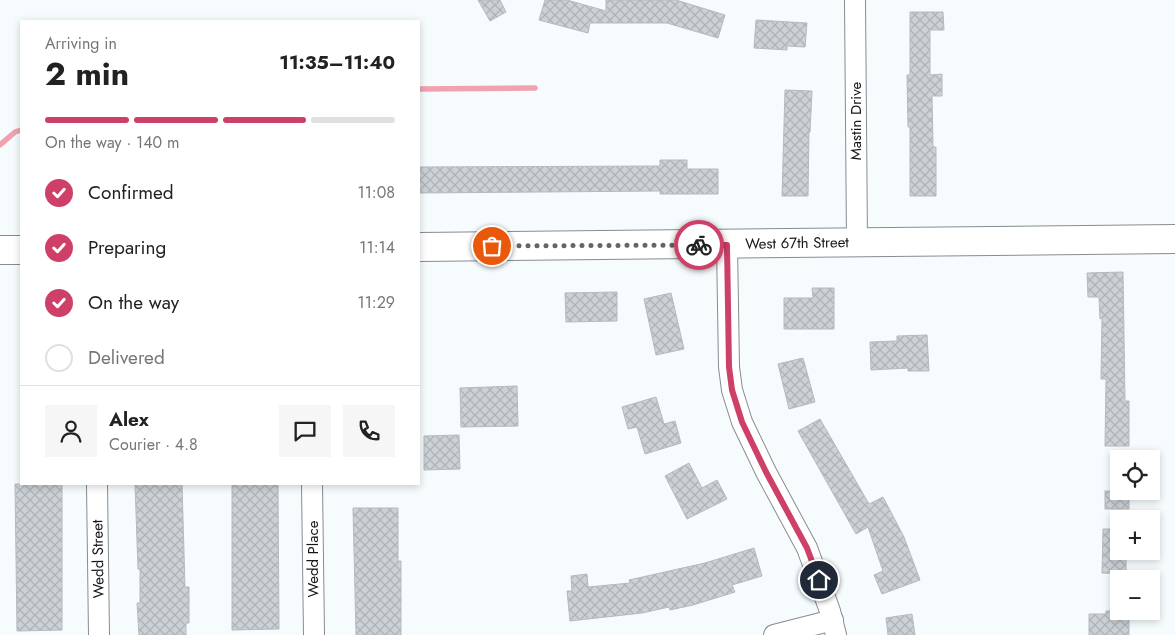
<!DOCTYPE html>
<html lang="en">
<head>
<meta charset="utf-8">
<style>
  body { margin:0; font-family:Jost,sans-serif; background:#f6f6f6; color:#222; height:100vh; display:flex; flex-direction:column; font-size:19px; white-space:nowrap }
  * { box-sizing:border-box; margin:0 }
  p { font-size:16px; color:#767676 }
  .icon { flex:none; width:28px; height:28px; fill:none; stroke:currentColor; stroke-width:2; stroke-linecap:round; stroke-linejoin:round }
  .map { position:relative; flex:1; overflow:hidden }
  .panel { position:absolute; left:20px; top:20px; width:400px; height:465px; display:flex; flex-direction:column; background:#fff; border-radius:0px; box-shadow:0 2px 8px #0003 }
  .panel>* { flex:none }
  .fabs { position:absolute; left:1110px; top:450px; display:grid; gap:10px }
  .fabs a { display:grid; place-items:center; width:50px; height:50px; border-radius:0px; background:#fff; box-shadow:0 2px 8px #0003; font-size:25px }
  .pin { position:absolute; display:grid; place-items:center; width:42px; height:42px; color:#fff; margin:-21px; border:2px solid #fff; border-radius:50%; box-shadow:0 1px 5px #0007 }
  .courier { position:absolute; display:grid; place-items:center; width:50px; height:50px; margin:-25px; border:4px solid #ce4067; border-radius:50%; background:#fff; color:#222; box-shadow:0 1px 6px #0007 }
  .overview em { font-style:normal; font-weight:700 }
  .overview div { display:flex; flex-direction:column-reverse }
  .overview { display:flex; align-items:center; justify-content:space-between; height:85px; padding:0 25px }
  h1 { font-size:32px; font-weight:700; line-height:38px }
  .bar { display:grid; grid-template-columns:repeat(4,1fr); gap:8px 5px; align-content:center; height:60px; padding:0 25px }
  .bar i { height:6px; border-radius:4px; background:#e0e0e0 }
  .bar .current { background:#ce4067 }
  .bar p { grid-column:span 4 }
  .line { display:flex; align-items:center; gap:12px; padding:0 25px; border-top:1px solid #e0e0e0 }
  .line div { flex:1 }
  .round { display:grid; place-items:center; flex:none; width:52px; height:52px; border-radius:0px; background:#f6f6f6 }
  ol { padding:0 25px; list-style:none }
  li { display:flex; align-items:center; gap:15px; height:55px }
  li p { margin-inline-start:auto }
  li .icon { padding:5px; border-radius:50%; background:#ce4067; color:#fff; stroke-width:4 }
  li:last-child { color:#767676 }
  li i { width:28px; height:28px; border:2px solid #e0e0e0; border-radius:50% }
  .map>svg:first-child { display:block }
</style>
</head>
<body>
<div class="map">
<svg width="1175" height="635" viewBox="0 0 1175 635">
  <defs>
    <pattern id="building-cross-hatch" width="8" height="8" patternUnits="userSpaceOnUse" patternTransform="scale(1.25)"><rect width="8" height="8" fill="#ccd1d6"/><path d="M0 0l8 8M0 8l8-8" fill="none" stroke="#aeb3b7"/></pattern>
  </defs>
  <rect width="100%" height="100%" fill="#f6fbfe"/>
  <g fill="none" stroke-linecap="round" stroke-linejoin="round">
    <g stroke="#f0a2af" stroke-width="5.5">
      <polyline points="419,89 535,88"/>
      <polyline points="0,145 15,132 21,130"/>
    </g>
  </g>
  <g fill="url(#building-cross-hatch)" stroke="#b5babe">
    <polygon points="478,0 500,0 506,12 490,21"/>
    <polygon points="545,0 567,0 606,11 606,0 676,0 725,15 718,38 667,23 590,23 588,33 539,20"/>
    <polygon points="910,12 943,12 944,30 930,30 930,75 942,74 942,96 932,96 933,147 936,147 936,196 910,196 910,127 908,127 907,75 910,75"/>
    <polygon points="756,20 807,23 805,47 787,46 787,50 754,48"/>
    <polygon points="785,90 812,91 810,132 809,132 808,196 782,196"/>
    <polygon points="660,160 687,160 687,169 718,169 718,194 660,194 660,191 419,193 419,167 660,166"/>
    <polygon points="1123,272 1125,401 1129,401 1129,446 1105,446 1106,379 1101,379 1102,318 1100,319 1099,297 1088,297 1087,273"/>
    <polygon points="812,288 834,288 834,329 784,329 784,298 813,298"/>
    <polygon points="617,292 617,321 566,322 565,293"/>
    <polygon points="671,293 684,349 656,355 644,299"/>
    <polygon points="927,335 929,371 908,371 908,368 871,370 870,342 897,341 897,336"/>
    <polygon points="803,358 815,402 789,409 778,364"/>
    <polygon points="517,386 518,426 461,427 460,388"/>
    <polygon points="656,397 664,424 675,421 681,443 645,454 637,427 628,429 622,407"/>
    <polygon points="820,419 869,504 883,497 904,537 920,580 882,594 874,575 883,571 868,527 856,534 798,431"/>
    <polygon points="459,435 460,469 424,470 424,436"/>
    <polygon points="689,463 702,488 717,480 727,499 687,519 665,476"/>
    <polygon points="15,484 62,484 62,630 17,631"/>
    <polygon points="135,484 182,484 185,587 189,587 189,623 186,623 186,635 139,635 137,603 140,603 140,569 138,569"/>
    <polygon points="232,484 278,484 279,629 232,630"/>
    <rect x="1105" y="491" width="24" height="18"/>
    <polygon points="353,508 398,508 398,561 401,561 401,635 356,635"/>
    <polygon points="1103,529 1119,529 1119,551 1126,551 1126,574 1102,573"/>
    <polygon points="754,548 762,576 732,585 735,592 693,605 670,610 669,607 642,613 570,621 567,591 572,591 571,576 587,574 588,587 630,583 629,580 705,563"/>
    <polygon points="1106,611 1129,611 1129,635 1089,635 1089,614 1106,614"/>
    <polygon points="912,614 915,635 888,635 886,618"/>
  </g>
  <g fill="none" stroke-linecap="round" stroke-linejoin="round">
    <g stroke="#878c90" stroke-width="22">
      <g id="street">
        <polyline points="855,0 857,242"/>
        <polyline points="727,245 729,367 732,390 742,422 766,472 807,548 830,611 836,635"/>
        <polyline points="97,484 99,635"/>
        <polyline points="312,484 314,635"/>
        <polyline points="774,635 833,620"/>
      </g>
    </g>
    <g stroke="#878c90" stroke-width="30">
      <g id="secondary">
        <polyline points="419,247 1175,239"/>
        <polyline points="0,250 21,250"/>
      </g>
    </g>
    <use href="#street" stroke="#fff" stroke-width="20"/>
    <use href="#secondary" stroke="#fff" stroke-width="28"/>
  </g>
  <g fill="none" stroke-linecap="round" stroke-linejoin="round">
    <polyline stroke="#636668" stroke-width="5" stroke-dasharray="0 9" points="492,246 699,245"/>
    <polyline stroke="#ce4067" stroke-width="6" points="699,245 727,245 729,367 732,390 742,422 766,472 807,548 819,580"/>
  </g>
  <g text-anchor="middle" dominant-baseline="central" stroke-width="4" stroke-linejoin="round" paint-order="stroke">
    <g font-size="15" fill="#141617" stroke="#fff">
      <text transform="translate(856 121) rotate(-90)">Mastin Drive</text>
      <text transform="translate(797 243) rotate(-1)">West 67th Street</text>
      <text transform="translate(98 559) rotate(-91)">Wedd Street</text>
      <text transform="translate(313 559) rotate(-90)">Wedd Place</text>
    </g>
  </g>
</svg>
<div class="fabs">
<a><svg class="icon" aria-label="locate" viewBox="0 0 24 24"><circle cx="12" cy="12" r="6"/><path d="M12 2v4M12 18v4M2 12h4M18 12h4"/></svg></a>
<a>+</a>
<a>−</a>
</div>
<div class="pin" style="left:492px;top:246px;background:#ea580c"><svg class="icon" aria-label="bag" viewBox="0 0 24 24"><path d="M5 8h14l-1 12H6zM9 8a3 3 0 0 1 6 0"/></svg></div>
<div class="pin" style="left:819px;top:580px;background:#1f2937"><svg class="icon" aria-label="home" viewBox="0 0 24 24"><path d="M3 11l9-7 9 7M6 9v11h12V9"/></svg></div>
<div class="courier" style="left:699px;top:245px"><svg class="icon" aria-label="bike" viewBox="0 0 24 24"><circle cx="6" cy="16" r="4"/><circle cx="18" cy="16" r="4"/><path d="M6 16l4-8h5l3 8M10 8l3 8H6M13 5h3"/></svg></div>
<section class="panel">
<div class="overview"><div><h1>2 min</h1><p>Arriving in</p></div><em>11:35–11:40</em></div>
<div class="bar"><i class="current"></i><i class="current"></i><i class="current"></i><i></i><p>On the way · 140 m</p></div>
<ol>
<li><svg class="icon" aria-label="check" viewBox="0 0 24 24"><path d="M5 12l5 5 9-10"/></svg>Confirmed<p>11:08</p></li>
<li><svg class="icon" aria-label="check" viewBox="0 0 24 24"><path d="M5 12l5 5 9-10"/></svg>Preparing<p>11:14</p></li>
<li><svg class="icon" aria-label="check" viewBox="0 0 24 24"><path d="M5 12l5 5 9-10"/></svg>On the way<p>11:29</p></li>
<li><i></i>Delivered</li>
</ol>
<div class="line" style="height:90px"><a class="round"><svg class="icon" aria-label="person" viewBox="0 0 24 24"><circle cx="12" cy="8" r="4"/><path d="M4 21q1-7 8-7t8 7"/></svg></a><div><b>Alex</b><p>Courier · 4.8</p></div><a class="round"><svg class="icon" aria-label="chat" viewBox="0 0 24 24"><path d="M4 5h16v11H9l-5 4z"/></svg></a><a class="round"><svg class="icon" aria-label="phone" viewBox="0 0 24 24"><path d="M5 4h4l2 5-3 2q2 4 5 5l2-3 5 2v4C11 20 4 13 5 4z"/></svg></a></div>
</section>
</div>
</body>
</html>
